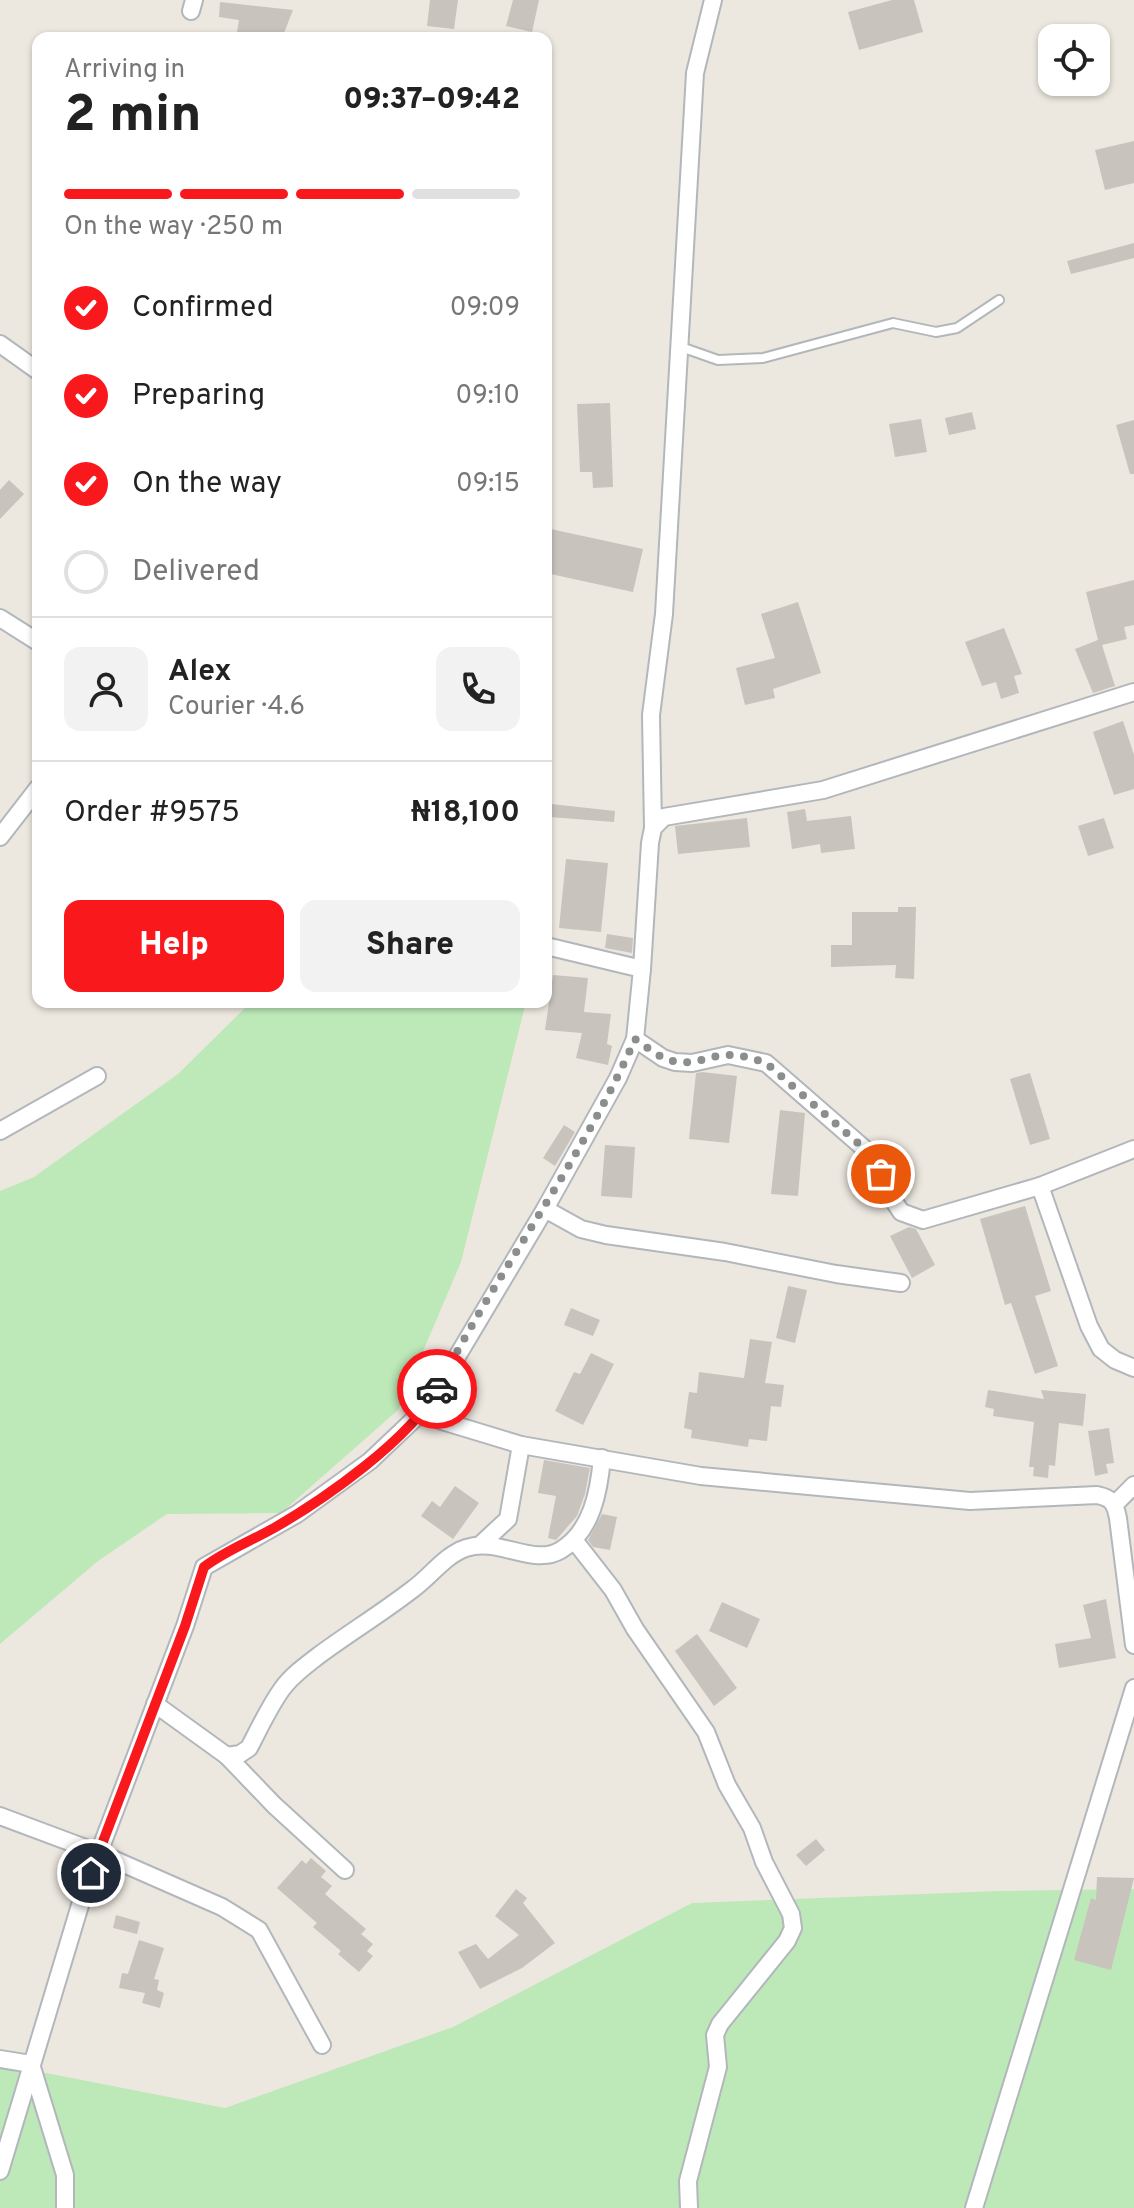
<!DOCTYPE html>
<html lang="en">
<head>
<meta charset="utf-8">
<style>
  body { margin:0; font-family:Overpass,sans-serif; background:#f2f2f2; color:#222; height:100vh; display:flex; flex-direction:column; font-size:30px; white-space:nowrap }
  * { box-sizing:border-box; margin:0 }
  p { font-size:26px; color:#767676 }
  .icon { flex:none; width:44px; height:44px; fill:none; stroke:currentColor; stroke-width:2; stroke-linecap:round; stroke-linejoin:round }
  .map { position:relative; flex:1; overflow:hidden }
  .sheet { position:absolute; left:32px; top:32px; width:520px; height:976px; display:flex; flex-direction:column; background:#fff; border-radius:16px; box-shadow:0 2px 6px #0004 }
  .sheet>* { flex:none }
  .controls { position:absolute; left:1038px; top:24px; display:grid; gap:16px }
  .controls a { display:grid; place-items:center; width:72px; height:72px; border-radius:16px; background:#fff; box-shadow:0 2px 6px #0004; font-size:40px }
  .pin { position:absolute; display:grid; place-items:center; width:68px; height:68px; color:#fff; margin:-34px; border:4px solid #fff; border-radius:50%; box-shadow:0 2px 8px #0007 }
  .courier { position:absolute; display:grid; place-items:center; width:80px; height:80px; margin:-40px; border:6px solid #f9191d; border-radius:50%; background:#fff; color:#222; box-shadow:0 2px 10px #0007 }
  .summary em { font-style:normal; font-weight:800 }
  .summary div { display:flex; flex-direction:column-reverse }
  .summary { display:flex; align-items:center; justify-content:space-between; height:136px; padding:0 32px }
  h1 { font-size:52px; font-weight:800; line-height:60px }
  .bar { display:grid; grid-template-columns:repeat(4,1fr); gap:12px 8px; align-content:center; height:96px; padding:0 32px }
  .bar i { height:10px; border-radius:6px; background:#e0e0e0 }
  .bar .active { background:#f9191d }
  .bar p { grid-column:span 4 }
  .line { display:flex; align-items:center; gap:20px; padding:0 32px; border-top:2px solid #e0e0e0 }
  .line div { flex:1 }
  .round { display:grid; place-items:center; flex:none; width:84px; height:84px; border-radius:16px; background:#f2f2f2 }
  ol { padding:0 32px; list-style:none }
  li { display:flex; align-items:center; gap:24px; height:88px }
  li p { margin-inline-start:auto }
  li .icon { padding:8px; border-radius:50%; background:#f9191d; color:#fff; stroke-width:4 }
  li:last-child { color:#767676 }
  li i { width:44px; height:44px; border:4px solid #e0e0e0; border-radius:50% }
  .primary-button { display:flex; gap:16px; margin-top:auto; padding:16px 32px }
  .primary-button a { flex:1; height:92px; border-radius:16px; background:#f9191d; color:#fff; font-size:32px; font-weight:800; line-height:92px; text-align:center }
  .primary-button a+a { background:#f2f2f2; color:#222 }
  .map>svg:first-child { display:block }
</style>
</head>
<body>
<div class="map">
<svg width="1134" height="2208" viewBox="0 0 1134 2208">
  <rect width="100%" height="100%" fill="#ede8df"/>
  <g fill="#bde8b8">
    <polygon points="251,1002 526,1002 461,1262 398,1410 281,1513 167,1514 98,1561 0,1644 0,1191 34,1177 178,1074"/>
    <polygon points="1134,1889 1134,2208 0,2208 0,2064 225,2108 453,2027 692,1903 999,1891"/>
  </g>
  <g fill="#c8c3bc">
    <polygon points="430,0 458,0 454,29 427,26"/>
    <polygon points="513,0 539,0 532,32 506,26"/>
    <polygon points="892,0 914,0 923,32 859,50 848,12"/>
    <polygon points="220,2 293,10 282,38 236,38 239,20 219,17"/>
    <polygon points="1134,141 1134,183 1105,190 1095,150"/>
    <polygon points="1134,243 1134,258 1071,274 1067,261"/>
    <polygon points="610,403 613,487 593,488 592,472 580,472 577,404"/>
    <polygon points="972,412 976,429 949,435 945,418"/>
    <polygon points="921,419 927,452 895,457 889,424"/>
    <polygon points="1134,420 1134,474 1130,474 1116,425"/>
    <polygon points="9,480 24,494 0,519 0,490"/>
    <polygon points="546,528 643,549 633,592 546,573"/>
    <polygon points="1134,580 1134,625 1124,627 1127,639 1102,645 1115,686 1093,693 1075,649 1098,640 1086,592"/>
    <polygon points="798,602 821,673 773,689 775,698 745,705 736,668 775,658 761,614"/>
    <polygon points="1004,628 1022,674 1014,676 1019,693 1001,699 996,682 982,686 965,642"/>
    <polygon points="1123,721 1134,755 1134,789 1114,795 1093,732"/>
    <polygon points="551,804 615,811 614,822 550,817"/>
    <polygon points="805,809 807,821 851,816 855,849 821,853 820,844 792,849 787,812"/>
    <polygon points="747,818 750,847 678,854 675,826"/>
    <polygon points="1104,818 1114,848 1088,856 1078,826"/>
    <polygon points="566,859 608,863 601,932 559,928"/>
    <polygon points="898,907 916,907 914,979 895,978 896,965 831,967 831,945 852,945 852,912 898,912"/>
    <polygon points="607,934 633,938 632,953 605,948"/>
    <polygon points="553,975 588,978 584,1012 611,1014 607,1044 612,1046 608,1065 576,1058 582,1033 545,1030"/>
    <polygon points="702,1072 737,1076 729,1143 689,1139 696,1073"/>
    <polygon points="1030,1073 1050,1139 1030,1145 1010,1079"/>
    <polygon points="780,1110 805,1113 798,1196 771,1194"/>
    <polygon points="564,1125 575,1132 555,1166 543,1158"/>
    <polygon points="605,1145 635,1147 632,1198 601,1196"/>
    <polygon points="1025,1206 1051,1291 1035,1296 1058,1366 1035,1374 1011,1303 1005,1305 980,1219"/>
    <polygon points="909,1227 916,1229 935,1265 912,1278 890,1236"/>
    <polygon points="788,1286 807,1290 795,1343 776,1338"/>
    <polygon points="571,1308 600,1320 593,1336 564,1325"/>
    <polygon points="750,1339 772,1342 765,1383 784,1385 781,1407 771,1406 767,1441 749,1439 748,1447 691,1438 692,1430 684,1428 689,1392 697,1393 699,1372 744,1378"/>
    <polygon points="591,1353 614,1364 583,1425 555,1411 574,1372 580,1374"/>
    <polygon points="988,1390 1044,1399 1041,1390 1086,1394 1083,1426 1059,1423 1055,1466 1049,1465 1048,1478 1033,1476 1034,1467 1029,1467 1034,1422 993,1416 994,1409 985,1407"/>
    <polygon points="1109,1428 1114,1463 1106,1464 1108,1473 1095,1476 1088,1431"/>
    <polygon points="544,1460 590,1468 585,1494 577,1516 556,1540 548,1538 556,1496 538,1493"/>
    <polygon points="455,1486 479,1503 453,1539 421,1516 432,1501 440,1507"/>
    <polygon points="602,1514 617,1517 610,1550 593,1547 588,1540"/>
    <polygon points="1106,1599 1116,1658 1059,1668 1055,1644 1091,1638 1083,1605"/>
    <polygon points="722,1602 760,1619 747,1648 709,1631"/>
    <polygon points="697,1634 737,1688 714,1706 675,1651"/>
    <polygon points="816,1839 825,1850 806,1866 796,1855"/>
    <polygon points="311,1858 326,1871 321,1877 332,1886 325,1894 366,1929 361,1934 373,1944 367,1951 373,1956 359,1972 338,1954 341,1951 313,1927 317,1923 277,1888 302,1860 306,1864"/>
    <polygon points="1097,1877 1134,1878 1111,1970 1074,1960 1091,1898 1096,1900"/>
    <polygon points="516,1889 527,1898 523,1903 555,1943 522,1968 480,1989 458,1952 476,1944 488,1959 519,1935 495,1916"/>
    <polygon points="116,1915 140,1922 137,1934 113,1928"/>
    <polygon points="139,1940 164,1948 154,1979 159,1980 157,1990 164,1993 160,2008 142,2003 145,1993 119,1988 122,1973 128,1974"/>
  </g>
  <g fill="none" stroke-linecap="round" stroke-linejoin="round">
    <g stroke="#b2b7bc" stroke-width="12">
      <polyline id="service" points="681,347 718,360 763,358 893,323 936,332 957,328 999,300"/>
    </g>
    <g stroke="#b2b7bc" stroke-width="20">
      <g id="minor">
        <polyline points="191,11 194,0"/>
        <polyline points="0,344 38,371"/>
        <polyline points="0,618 38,642"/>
        <polyline points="653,828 651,715 664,614 695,73 713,0"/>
        <polyline points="0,837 38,788"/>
        <polyline points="642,969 650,843 653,828 664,817 823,790 1134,692"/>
        <polyline points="635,1039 663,1058 675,1062 692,1063 728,1055 766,1063 874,1157 885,1187 901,1212 923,1220 1040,1186 1134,1149"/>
        <polyline points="0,1131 97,1076"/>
        <polyline points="1040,1186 1089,1326 1101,1349 1115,1360 1134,1368"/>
        <polyline points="545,1209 581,1229 606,1235 725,1252 836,1274 901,1283"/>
        <path d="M427 1407 431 1414 442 1421 521 1445 701 1476 970 1501 1097 1495C1112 1498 1115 1503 1118 1518L1134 1645"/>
        <polyline points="1115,1504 1134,1485"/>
        <polyline points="574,1540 613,1590 635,1629 706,1732 727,1785 752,1828 764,1862 791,1914 793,1928 787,1941 720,2024 715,2035 718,2067 688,2181 689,2208"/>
        <polyline points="480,1545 508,1519 521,1445"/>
        <path d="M155 1704 227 1756 240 1754 249 1748C259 1729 269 1707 282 1689 291 1676 305 1666 318 1656 349 1633 382 1613 413 1589 430 1577 445 1555 466 1548 499 1537 533 1567 561 1550 592 1531 599 1491 602 1458"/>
        <polyline points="227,1756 274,1805 345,1870"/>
        <polyline points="0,1816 99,1853 222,1907 259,1930 322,2045"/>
        <polyline points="0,2059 31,2064 65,2175 65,2208"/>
        <polyline points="0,2171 84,1892 185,1626 204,1567 297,1514 370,1461 427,1407 545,1209 618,1078 635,1039 642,969 546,946"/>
        <polyline points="974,2208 1134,1688"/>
      </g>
    </g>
    <use href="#service" stroke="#fff" stroke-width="8"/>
    <use href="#minor" stroke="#fff" stroke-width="16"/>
  </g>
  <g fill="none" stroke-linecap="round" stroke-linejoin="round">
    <path stroke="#8c8e8e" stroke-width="8" stroke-dasharray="0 14.4" d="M437 1389C498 1270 581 1162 635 1039 647 1047 659 1058 673 1061 693 1066 710 1055 729 1055 742 1055 754 1059 766 1063L874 1157 881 1174"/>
    <path stroke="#f9191d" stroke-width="10" d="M91 1873 185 1626 204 1567C225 1551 251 1541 274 1528 323 1500 411 1439 437 1389"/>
  </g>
</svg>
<div class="controls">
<a><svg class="icon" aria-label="locate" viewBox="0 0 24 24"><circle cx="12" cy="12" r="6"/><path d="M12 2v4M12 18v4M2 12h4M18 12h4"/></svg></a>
</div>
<div class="pin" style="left:881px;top:1174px;background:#ea580c"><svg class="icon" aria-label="bag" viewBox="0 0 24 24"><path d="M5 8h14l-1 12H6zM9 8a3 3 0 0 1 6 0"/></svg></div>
<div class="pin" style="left:91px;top:1873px;background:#1f2937"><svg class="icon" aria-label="home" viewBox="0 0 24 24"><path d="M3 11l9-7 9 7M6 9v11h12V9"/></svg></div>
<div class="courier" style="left:437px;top:1389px"><svg class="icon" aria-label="car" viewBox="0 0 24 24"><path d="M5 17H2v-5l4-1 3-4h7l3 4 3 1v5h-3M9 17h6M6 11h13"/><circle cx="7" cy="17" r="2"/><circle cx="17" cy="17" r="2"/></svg></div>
<section class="sheet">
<div class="summary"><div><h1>2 min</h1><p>Arriving in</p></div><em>09:37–09:42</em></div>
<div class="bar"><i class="active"></i><i class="active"></i><i class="active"></i><i></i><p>On the way · 250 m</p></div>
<ol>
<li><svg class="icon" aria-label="check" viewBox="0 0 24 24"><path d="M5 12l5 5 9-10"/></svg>Confirmed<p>09:09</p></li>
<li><svg class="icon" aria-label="check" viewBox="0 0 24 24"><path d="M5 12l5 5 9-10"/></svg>Preparing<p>09:10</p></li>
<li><svg class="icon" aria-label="check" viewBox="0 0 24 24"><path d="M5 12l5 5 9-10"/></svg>On the way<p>09:15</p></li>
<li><i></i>Delivered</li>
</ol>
<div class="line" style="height:144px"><a class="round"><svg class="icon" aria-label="person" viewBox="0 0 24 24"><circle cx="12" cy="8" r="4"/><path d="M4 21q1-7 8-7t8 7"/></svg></a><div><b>Alex</b><p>Courier · 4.6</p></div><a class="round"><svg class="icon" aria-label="phone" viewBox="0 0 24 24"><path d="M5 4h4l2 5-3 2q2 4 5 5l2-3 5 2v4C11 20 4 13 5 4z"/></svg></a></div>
<div class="line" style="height:104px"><div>Order #9575</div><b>₦18,100</b></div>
<div class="primary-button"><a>Help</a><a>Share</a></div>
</section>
</div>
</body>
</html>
